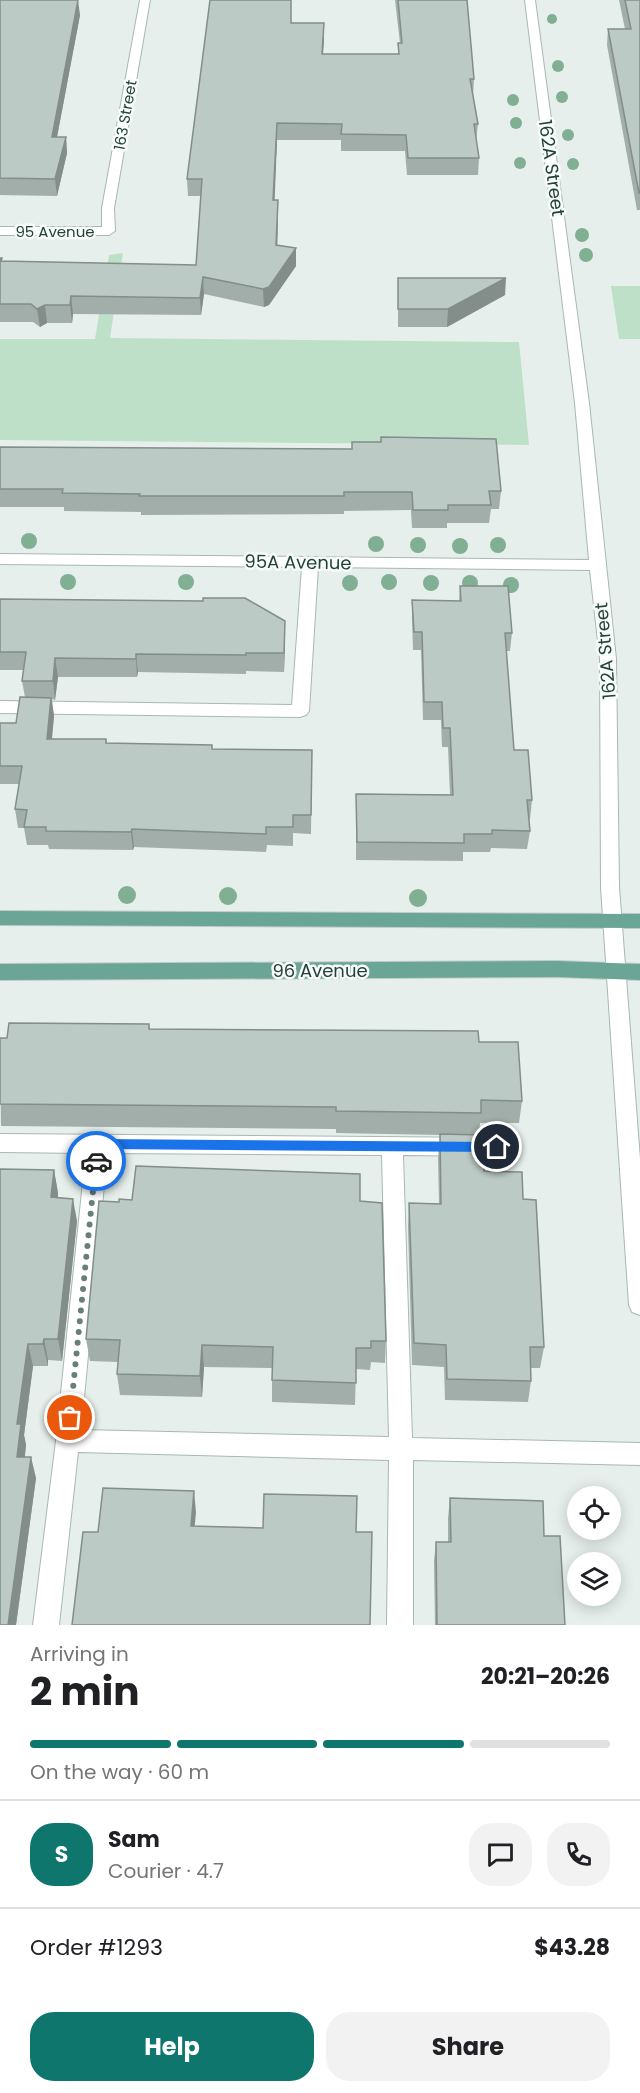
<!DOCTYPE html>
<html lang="en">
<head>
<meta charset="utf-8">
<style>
  body { margin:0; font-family:Poppins,sans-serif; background:#f2f2f2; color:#202124; height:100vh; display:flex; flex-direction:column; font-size:22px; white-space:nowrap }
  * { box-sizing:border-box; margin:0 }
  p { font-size:20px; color:#757577 }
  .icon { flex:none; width:33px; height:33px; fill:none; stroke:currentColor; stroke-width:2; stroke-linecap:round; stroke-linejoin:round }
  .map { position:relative; height:1625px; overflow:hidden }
  .sheet { display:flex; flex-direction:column; background:#fff; flex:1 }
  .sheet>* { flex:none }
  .controls { position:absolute; left:567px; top:1486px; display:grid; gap:12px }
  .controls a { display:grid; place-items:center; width:54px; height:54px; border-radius:50%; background:#fff; box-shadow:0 3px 15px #0003; font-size:30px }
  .pin { position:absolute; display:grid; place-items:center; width:51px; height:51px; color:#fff; margin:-26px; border:3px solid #fff; border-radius:50%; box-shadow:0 2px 6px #0007 }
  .courier { position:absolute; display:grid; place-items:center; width:60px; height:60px; margin:-30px; border:4px solid #1a73e8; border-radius:50%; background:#fff; color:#222; box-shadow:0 2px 8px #0007 }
  .headline em { font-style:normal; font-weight:700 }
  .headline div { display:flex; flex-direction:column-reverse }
  .headline { display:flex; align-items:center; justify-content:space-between; height:102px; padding:0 30px }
  h1 { font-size:39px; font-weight:700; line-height:45px }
  .bar { display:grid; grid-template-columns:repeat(4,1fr); gap:9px 6px; align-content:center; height:72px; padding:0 30px }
  .bar i { height:8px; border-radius:4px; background:#e0e0e0 }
  .bar .selected { background:#0f766e }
  .bar p { grid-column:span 4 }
  .line { display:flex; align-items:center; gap:15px; padding:0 30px; border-top:2px solid #e0e0e0 }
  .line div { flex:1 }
  .round { display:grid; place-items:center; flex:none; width:63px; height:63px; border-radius:24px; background:#f2f2f2 }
  .button { display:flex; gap:12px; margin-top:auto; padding:12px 30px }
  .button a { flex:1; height:69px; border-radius:24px; background:#0f766e; color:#fff; font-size:24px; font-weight:700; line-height:69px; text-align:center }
  .button a+a { background:#f2f2f2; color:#202124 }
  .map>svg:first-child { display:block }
</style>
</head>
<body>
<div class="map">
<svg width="640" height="1625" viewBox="0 0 640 1625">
  <rect width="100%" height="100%" fill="#e6efeb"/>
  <g fill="#bfe0c8">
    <polygon points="123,253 110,338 519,342 529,445 0,440 0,339 95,339 109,255"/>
    <polygon points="611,286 640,286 640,339 619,339"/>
  </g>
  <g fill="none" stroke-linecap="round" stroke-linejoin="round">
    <g stroke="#a8b8b2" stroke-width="2">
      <g id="minor">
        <polygon points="140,0 150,0 114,208 115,231 109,235 0,235 0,227 102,227 102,208"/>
        <polygon points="525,0 535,0 589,403 616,659 619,887 640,1159 640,1315 632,1312 629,1305 601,887 600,659 590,570 318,567 309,711 306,715 300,717 0,713 0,701 292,705 302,567 0,564 0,554 589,560 575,403"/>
        <path d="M0 1134 497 1138 504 1141 507 1147 504 1153 497 1156 403 1155 412 1438 640 1443V1465L413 1460V1625H387L389 1460 78 1452 59 1625H33L56 1441 86 1153 0 1152ZM107 1153 382 1155 389 1437 81 1430Z"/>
      </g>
    </g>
    <g stroke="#c2cac8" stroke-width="2">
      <g id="major">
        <polygon points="0,911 640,914 640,928 0,925"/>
        <polygon points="557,961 640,964 640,980 557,977 0,980 0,964"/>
      </g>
    </g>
    <use href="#minor" fill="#fff" fill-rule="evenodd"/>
    <use href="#major" fill="#6aa596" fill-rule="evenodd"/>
  </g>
  <g fill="#80af93">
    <circle cx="552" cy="19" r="5"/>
    <circle cx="558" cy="66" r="6"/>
    <circle cx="562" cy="97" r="6"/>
    <circle cx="513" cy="100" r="6"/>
    <circle cx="516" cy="123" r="6"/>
    <circle cx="568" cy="135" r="6"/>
    <circle cx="520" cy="163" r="6"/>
    <circle cx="573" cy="164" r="6"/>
    <circle cx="582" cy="235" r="7"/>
    <circle cx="586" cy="255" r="7"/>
    <circle cx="29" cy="541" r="8"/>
    <circle cx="376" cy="544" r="8"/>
    <circle cx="418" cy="545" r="8"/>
    <circle cx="498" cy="545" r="8"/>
    <circle cx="460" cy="546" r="8"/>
    <circle cx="68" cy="582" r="8"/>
    <circle cx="186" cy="582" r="8"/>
    <circle cx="389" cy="582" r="8"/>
    <circle cx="350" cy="583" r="8"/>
    <circle cx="431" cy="583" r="8"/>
    <circle cx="470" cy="583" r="8"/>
    <circle cx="511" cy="585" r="8"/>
    <circle cx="127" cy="895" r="9"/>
    <circle cx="228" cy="896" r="9"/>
    <circle cx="418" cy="898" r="9"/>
  </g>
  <g fill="#a1aea9">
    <polygon points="0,0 80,15 57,137 66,137 67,153 57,196 0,195"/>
    <polygon points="395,0 467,0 474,79 473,96 478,124 476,141 479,158 478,175 407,175 405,151 341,151 341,140 277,140 274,200 278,217 277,245 296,248 296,266 269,305 264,307 204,294 201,315 73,314 72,323 47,323 40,327 33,322 0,322 0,258 2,261 196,265 201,196 188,196 187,179 291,23 324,23 323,54 398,54 398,43 400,43"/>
    <polygon points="619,0 640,0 640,210 637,210 607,45 608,29 625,29"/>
    <polygon points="398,278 505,295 447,327 398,327"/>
    <polygon points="0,447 501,491 499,509 491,509 489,523 447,523 447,528 412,528 411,510 344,511 344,514 141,515 141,512 64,511 64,507 0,507"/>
    <polygon points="460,586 512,633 510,651 506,651 514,750 532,800 530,819 529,819 530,831 527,849 491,848 490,852 463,852 463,861 356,860 356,794 450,795 448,747 442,747 441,720 423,720 421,650 413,650 412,619 412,600 459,601"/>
    <polygon points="0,599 285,640 284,672 246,671 246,674 138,672 137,677 58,677 55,700 52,699 54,716 52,739 106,739 107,743 212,745 212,749 312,750 311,834 293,833 293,846 267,845 266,852 134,847 133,850 49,849 48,845 27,845 24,828 18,828 15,809 19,784 0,784 0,723 16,723 25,697 22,681 24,670 0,670"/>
    <polygon points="149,1024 150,1029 479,1042 522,1101 519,1123 480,1123 479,1135 484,1171 523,1199 544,1347 540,1368 531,1368 531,1381 528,1402 445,1400 444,1367 412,1365 408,1226 409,1203 439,1204 438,1158 440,1135 336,1133 336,1129 1,1126 0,1038 7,1038"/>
    <polygon points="0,1169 54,1170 58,1193 58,1198 77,1221 62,1361 48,1360 48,1366 33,1366 24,1435 26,1445 25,1457 36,1478 16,1625 0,1625"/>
    <polygon points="132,1200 360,1201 386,1341 385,1363 371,1362 370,1370 356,1369 355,1405 272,1402 272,1368 204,1367 202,1397 120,1395 117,1374 118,1362 90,1361 86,1339 119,1202"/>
    <polygon points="450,1498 544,1536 565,1625 435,1625 434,1561 436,1542 448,1542 448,1518"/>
  </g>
  <g fill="#838d89">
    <polygon points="78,0 80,15 54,153 52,137"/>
    <polygon points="324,23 324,40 322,70 322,54"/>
    <polygon points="277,123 277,140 274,217 273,200"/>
    <polygon points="66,137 67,153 57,196 55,179"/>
    <polygon points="278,200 278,217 277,262 276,245"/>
    <polygon points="296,248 296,266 269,305 264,307 263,289"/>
    <polygon points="203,277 204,294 201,315 200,298"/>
    <polygon points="506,278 505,295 447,327 448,309"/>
    <polygon points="71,296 73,314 72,323 70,305"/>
    <polygon points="45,305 47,323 40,327 37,309"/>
    <polygon points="285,621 285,640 284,672 284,653"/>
    <polygon points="136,654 138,672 137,677 136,659"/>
    <polygon points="55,658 58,677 55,700 53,681"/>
    <polygon points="51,698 54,716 50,757 47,739"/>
    <polygon points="132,829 134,847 133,850 131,832"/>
    <polygon points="54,1170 58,1193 55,1220 51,1197"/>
    <polygon points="73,1199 77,1221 62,1361 58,1339"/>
    <polygon points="44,1339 48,1360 48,1366 43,1344"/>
    <polygon points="28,1344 33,1366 24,1435 26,1445 22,1478 17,1457 17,1424"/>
    <polygon points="202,1345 204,1367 202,1397 200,1376"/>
    <polygon points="31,1457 36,1478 16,1625 8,1625"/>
    <polygon points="194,1491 196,1512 193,1546 191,1526"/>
  </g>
  <g fill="#bbcac4" stroke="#838d89" stroke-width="1.5">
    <polygon points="0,0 78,0 52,137 66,137 55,179 0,178"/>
    <polygon points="210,0 291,0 291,23 324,23 322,54 399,54 398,43 402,43 398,0 467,0 474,79 470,79 478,124 474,124 479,158 408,158 406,135 341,134 342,124 277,123 273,200 278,200 276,245 296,248 269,287 263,289 203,277 200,298 71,296 70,305 45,305 37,309 31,304 0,304 0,258 2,258 1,261 196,265 202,179 187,179"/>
    <polygon points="625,0 640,0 640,193 639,193 608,29 631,29"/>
    <polygon points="398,278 506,278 448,309 398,309"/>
    <polygon points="381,437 496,439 501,491 489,491 491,505 448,505 448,510 413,510 412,492 344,492 344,496 139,496 140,494 62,493 63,489 0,489 0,447 352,449 352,442 381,442"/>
    <polygon points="460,586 508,586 512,633 505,633 514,750 528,750 532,800 527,800 530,831 492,830 492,834 464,834 464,843 357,842 356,794 453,795 450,728 443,728 442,702 424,702 422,632 414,632 412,600 461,601"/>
    <polygon points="203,598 245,598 285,621 284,653 246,653 246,655 136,654 136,659 55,658 53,681 22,681 26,652 0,652 0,599 203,601"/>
    <polygon points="20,697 51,698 47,739 106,739 106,743 212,745 212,749 312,750 311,815 293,815 293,827 266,827 266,834 132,829 131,832 46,831 46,827 24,827 27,810 15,809 22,766 0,766 0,723 16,723"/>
    <polygon points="9,1023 149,1024 149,1029 478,1031 479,1042 518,1042 522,1101 481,1100 481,1113 336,1111 336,1107 0,1104 0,1038 7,1038"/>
    <polygon points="440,1134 482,1135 484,1171 522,1172 523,1199 536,1200 544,1347 530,1347 531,1381 447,1379 446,1345 414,1343 409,1203 441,1204"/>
    <polygon points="136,1166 360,1174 360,1201 382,1203 386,1341 371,1341 371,1348 356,1348 356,1383 272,1380 273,1347 202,1345 200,1376 117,1374 120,1340 86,1339 99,1201 119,1202 119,1199 132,1200"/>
    <polygon points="0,1169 54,1170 51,1197 73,1199 58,1339 44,1339 43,1344 28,1344 17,1424 21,1424 17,1457 31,1457 8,1625 0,1625"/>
    <polygon points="103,1488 194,1491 191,1526 263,1528 264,1494 357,1496 356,1532 372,1532 370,1625 72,1625 83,1532 98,1532"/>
    <polygon points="450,1498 543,1501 544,1536 560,1536 565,1625 437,1625 436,1542 451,1542"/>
  </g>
  <polygon fill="#1a73e8" points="97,1139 497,1142 503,1147 497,1152 103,1149 101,1161 96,1166 90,1161 92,1144"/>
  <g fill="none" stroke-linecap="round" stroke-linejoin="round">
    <polyline stroke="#687f78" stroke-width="6" stroke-dasharray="0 10.8" points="70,1418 96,1161"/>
  </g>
  <g text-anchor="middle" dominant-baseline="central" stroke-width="5" stroke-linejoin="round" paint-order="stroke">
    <g font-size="15" fill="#24423a" stroke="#f7fbf9">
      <text transform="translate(125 115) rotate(-80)">163 Street</text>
      <text x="55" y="231">95 Avenue</text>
    </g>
    <g font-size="18" fill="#24423a" stroke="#f7fbf9">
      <text transform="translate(552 168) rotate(82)">162A Street</text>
      <text transform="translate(298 562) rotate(1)">95A Avenue</text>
      <text transform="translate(605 651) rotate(-95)">162A Street</text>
      <text x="320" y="970">96 Avenue</text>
    </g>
  </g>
</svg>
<div class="controls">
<a><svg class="icon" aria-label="locate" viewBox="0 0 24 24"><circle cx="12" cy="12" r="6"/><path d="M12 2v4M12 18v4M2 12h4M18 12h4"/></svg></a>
<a><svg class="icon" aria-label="layers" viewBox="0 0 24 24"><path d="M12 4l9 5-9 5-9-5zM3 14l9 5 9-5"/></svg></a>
</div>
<div class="pin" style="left:70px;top:1418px;background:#ea580c"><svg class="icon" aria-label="bag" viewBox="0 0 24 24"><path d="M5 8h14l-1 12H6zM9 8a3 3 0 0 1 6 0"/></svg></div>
<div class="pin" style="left:497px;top:1147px;background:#1f2937"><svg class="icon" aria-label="home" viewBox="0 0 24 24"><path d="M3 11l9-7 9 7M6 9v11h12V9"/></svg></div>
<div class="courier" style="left:96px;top:1161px"><svg class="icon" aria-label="car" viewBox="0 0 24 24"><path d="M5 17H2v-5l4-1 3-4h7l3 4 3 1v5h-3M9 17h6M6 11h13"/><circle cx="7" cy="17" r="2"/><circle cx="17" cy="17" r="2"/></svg></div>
</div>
<section class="sheet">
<div class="headline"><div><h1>2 min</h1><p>Arriving in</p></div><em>20:21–20:26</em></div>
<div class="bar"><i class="selected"></i><i class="selected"></i><i class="selected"></i><i></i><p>On the way · 60 m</p></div>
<div class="line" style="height:108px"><b class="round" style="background:#0f766e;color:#fff">S</b><div><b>Sam</b><p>Courier · 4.7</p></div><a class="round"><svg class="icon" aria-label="chat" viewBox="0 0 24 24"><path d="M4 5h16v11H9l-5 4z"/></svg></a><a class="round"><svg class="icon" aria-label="phone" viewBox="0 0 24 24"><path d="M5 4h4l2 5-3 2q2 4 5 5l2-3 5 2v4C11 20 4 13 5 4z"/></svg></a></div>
<div class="line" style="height:78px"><div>Order #1293</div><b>$43.28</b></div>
<div class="button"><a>Help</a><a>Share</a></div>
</section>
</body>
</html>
